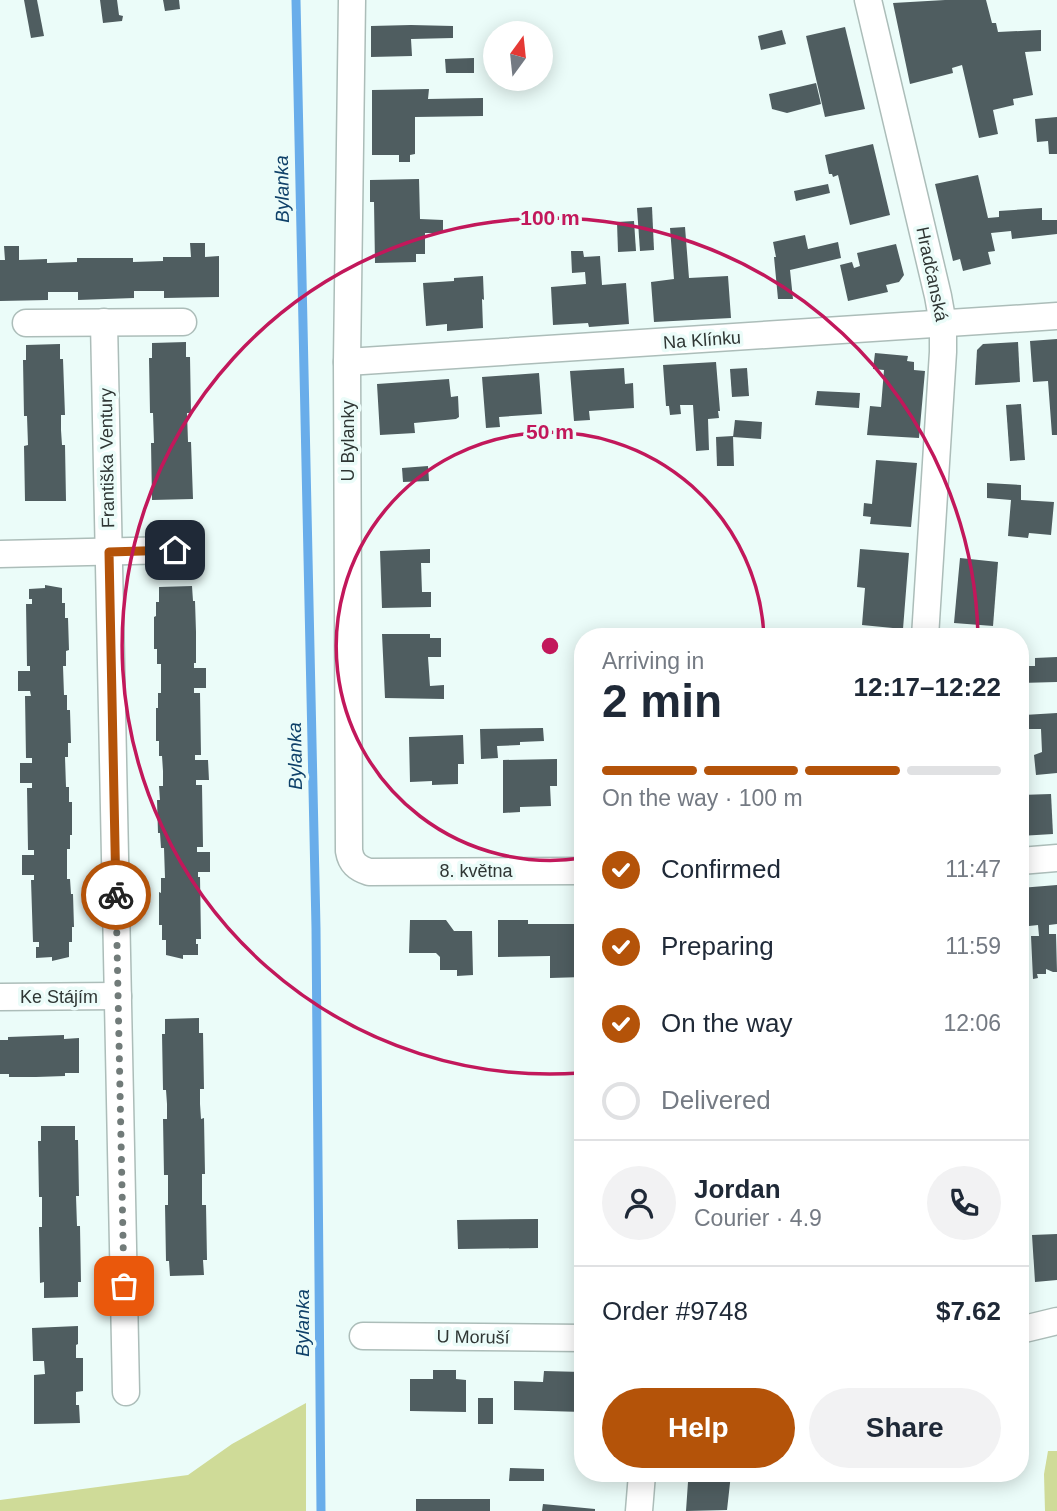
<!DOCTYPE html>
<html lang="en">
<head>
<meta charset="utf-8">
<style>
  body { margin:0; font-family:Helvetica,sans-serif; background:#f2f2f3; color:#1f2937; height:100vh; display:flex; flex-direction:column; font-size:26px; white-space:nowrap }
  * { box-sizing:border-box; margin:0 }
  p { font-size:23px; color:#747a83 }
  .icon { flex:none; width:38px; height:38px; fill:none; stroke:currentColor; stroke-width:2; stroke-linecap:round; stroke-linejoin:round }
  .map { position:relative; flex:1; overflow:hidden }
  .sheet { position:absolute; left:574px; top:628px; width:455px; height:854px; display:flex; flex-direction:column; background:#fff; border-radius:28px; box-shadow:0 4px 18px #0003 }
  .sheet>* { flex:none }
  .needle { width:46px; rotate:15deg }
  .controls { position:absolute; left:483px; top:21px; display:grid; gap:14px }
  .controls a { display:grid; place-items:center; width:70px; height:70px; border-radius:50%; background:#fff; box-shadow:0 4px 18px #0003; font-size:35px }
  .pin { position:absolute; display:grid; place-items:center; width:60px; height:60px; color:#fff; margin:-30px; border-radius:14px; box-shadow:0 4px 10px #0006 }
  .courier { position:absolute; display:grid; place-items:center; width:70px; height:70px; margin:-35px; border:5px solid #b45309; border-radius:50%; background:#fff; color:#222; box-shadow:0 2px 9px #0007 }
  .summary em { font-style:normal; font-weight:800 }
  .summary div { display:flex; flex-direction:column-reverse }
  .summary { display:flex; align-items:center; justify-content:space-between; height:119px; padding:0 28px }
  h1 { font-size:46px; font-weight:800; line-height:52px }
  .bar { display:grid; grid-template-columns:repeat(4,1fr); gap:10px 7px; align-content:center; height:84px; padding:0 28px }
  .bar i { height:9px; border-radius:5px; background:#e0e1e3 }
  .bar .current { background:#b45309 }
  .bar p { grid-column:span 4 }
  .line { display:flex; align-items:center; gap:18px; padding:0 28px; border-top:2px solid #e0e1e3 }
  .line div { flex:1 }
  .round { display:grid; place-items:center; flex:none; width:74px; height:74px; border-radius:37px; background:#f2f2f3 }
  ol { padding:0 28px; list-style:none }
  li { display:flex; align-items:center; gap:21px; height:77px }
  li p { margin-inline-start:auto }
  li .icon { padding:7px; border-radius:50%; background:#b45309; color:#fff; stroke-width:4 }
  li:last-child { color:#747a83 }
  li i { width:38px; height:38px; border:4px solid #e0e1e3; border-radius:50% }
  .action { display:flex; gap:14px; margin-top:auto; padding:14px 28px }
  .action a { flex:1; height:80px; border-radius:42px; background:#b45309; color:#fff; font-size:28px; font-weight:800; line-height:80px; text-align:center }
  .action a+a { background:#f2f2f3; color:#1f2937 }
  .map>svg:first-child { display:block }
</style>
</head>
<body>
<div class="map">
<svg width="1057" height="1511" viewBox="0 0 1057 1511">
  <rect width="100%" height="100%" fill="#ebfcf9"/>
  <g fill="#cfdb98">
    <polygon points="306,1403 306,1511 0,1511 0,1500 188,1475 232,1444"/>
    <polygon points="1048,1451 1057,1451 1057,1511 1045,1511 1044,1474"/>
  </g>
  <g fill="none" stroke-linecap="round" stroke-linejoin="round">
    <polyline stroke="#69adea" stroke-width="9" points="296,0 316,928 321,1511"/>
  </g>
  <g fill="#4f5d60">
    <polygon points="24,0 37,0 44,36 31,38"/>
    <polygon points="100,0 117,0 119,15 123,16 122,21 103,23"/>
    <polygon points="163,0 179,0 180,9 165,11"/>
    <polygon points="945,0 986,0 992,23 996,23 998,32 1041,30 1041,51 1025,52 1033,95 1013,99 1014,105 993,110 998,134 979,138 962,65 952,68 953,73 910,84 893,3"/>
    <polygon points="411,25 453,26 453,38 411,39 412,56 371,57 371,26"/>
    <polygon points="845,27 865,109 825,117 806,36"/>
    <polygon points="782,30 786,44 761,50 758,36"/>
    <polygon points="474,58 474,73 446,73 445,59"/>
    <polygon points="816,83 821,104 787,113 772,109 769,94"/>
    <polygon points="429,89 428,99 483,98 483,116 415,117 415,154 410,155 410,162 399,162 399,155 372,155 372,90"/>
    <polygon points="1057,117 1057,154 1049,154 1048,141 1037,142 1035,119"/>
    <polygon points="873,144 890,215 850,225 838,175 833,177 832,174 829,174 825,155"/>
    <polygon points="978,175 988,218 999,217 999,211 1042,208 1042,220 1057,220 1057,234 1012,239 1011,231 991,233 995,251 988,252 991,264 963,271 960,259 953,261 935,184"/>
    <polygon points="419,179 420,219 443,220 443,233 425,233 425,254 416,254 416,262 375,263 374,202 370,202 370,180"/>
    <polygon points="828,184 830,193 796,201 794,191"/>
    <polygon points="652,207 654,250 640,251 637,208"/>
    <polygon points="634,221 636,251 618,252 617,222"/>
    <polygon points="685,227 689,278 728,276 731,318 654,322 651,282 674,279 670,228"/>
    <polygon points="805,235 808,249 838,242 841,258 790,270 793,299 778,299 774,257 776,257 773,242"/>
    <polygon points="190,243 205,243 205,257 219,256 219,297 164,298 164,291 134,291 134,298 78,300 78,292 48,292 48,300 0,301 0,260 5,260 4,246 19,246 19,260 47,259 47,263 77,262 77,258 133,258 133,262 163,261 163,257 191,257"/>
    <polygon points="896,244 904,275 899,282 886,285 888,292 848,301 840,265 852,262 854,268 860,266 857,253"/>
    <polygon points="571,251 583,251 584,257 600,256 602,285 626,283 629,324 589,327 588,323 553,325 551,287 586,284 585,272 572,273"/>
    <polygon points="483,276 484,300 482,299 483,328 447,331 447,324 426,326 423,283 454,281 454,278"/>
    <polygon points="1057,339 1057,435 1052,435 1048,381 1033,382 1030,341"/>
    <polygon points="186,342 186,357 190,357 191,413 187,413 188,442 191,442 193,499 152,500 151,443 154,443 153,413 150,413 149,358 152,358 152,343"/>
    <polygon points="1018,342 1020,382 975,385 977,350 983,344"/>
    <polygon points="60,344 60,359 63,359 65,415 61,415 61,430 62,445 65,445 66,501 25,501 24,446 28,445 27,416 24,416 23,360 26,360 26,345"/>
    <polygon points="875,353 908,356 907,361 914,362 914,370 925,371 919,438 867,435 870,406 881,407 884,370 873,369"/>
    <polygon points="716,362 720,411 718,411 719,418 708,419 709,450 696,451 693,405 680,405 681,414 670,415 669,406 666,406 663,365"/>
    <polygon points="624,368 625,384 633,383 634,408 589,411 590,420 574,421 570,371"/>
    <polygon points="747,368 749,396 732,397 730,369"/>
    <polygon points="539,373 542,414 499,417 500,427 486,428 482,377"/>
    <polygon points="449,379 451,397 458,396 459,417 456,419 414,423 415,433 380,435 377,384"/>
    <polygon points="817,391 860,393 859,408 815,405"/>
    <polygon points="1021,404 1025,460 1010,461 1006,405"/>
    <polygon points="735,420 762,422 761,439 733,437"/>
    <polygon points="733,436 734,466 717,466 716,437"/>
    <polygon points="876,460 917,463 911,527 870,524 871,517 863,516 864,503 872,504"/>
    <polygon points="428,466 429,481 403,482 402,468"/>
    <polygon points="987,483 1021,485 1021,500 1054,502 1051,535 1029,533 1028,538 1008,536 1011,500 987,498"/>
    <polygon points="430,549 430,563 421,563 422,592 431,592 431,607 382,608 380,551"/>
    <polygon points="860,549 909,553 903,629 862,625 865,588 857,587"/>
    <polygon points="960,558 998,562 993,626 954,623"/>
    <polygon points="45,585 62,588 62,603 65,603 65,618 68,618 69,650 66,651 66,666 63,666 64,695 67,695 67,710 70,710 71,743 68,743 68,757 65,757 66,787 69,787 69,802 72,802 72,835 70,835 70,849 67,849 67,879 70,879 71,894 73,894 74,927 72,927 72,942 69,942 69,957 52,961 52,957 36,958 36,947 39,947 39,942 33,942 31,880 34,880 34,875 22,875 22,855 34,855 34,850 28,850 27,788 32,788 32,783 20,783 20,763 32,763 32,758 26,758 25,696 31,696 30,691 18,691 18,671 30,671 30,666 27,666 26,604 32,604 32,599 29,599 29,589 45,588"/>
    <polygon points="192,586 193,601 195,601 196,632 196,663 194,663 194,668 206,668 206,688 194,688 194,693 200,693 201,755 195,755 195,760 208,760 209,780 196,780 196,785 202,785 203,847 197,847 197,852 210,852 210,872 198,872 198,877 200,877 201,939 196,939 196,944 198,944 198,955 183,955 183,959 166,955 166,940 162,940 162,925 159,925 159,892 161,893 161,878 165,878 164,848 161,848 160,833 158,833 157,800 160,800 159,786 163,786 163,771 162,756 159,756 159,741 156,741 156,708 158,708 158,693 161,693 161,664 157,664 157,649 154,649 154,617 156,616 156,602 159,602 159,587"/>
    <polygon points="382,634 430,634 430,638 441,638 441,657 428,657 430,686 444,685 444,699 385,698"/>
    <polygon points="1057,657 1057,682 1020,683 1020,666 1035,666 1035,658"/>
    <polygon points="1057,713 1057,773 1036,775 1034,755 1042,752 1041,729 1025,729 1024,715"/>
    <polygon points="543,728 544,741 520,742 520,745 497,746 498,758 481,759 480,729"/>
    <polygon points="463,735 464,764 458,764 458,784 432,785 432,781 410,782 409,737"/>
    <polygon points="557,759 557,786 550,786 551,806 520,807 520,812 503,813 503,760"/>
    <polygon points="1051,794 1053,834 1020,836 1020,795"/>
    <polygon points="1057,885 1057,924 1049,925 1049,934 1056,934 1057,972 1053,972 1046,969 1046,974 1037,974 1038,978 1033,979 1031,936 1039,936 1038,925 1020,927 1020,888"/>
    <polygon points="410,920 446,920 454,931 472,931 473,975 457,976 457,970 440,970 440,957 436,953 409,953"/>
    <polygon points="498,920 528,920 528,924 576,924 576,937 582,943 583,977 550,978 550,956 498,957"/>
    <polygon points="1026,979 1027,999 1020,999 1020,980"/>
    <polygon points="199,1018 199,1033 203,1033 204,1089 200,1089 200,1104 201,1119 204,1118 205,1174 202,1174 202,1205 206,1205 207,1260 203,1260 204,1275 170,1276 169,1261 166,1261 165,1205 168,1205 168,1175 164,1175 163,1119 167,1119 167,1104 166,1090 163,1090 162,1034 165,1034 165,1019"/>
    <polygon points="64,1035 64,1039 79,1038 79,1073 65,1073 65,1076 36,1077 9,1077 9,1074 0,1074 0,1040 8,1040 8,1037"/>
    <polygon points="41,1126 75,1126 75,1140 78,1140 79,1196 76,1196 77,1226 80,1226 81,1282 78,1282 78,1297 44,1298 44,1282 40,1283 39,1227 42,1227 42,1197 39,1197 38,1141 41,1141"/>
    <polygon points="538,1219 538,1248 458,1249 457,1220"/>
    <polygon points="1057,1234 1057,1280 1035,1282 1032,1235"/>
    <polygon points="78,1326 78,1344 76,1345 76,1358 83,1358 83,1391 76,1392 76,1405 79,1405 80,1423 34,1424 34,1375 45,1374 44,1361 33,1361 32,1328"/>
    <polygon points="433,1370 456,1370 456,1379 466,1380 466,1412 410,1411 410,1379 433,1379"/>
    <polygon points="544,1371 582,1372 583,1412 514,1410 514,1381 543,1382"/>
    <rect x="478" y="1398" width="15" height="26"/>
    <polygon points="510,1468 544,1469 544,1481 509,1481"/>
    <polygon points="680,1474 731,1474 727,1510 686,1511 688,1482 679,1480"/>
    <rect x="416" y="1499" width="74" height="12"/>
    <polygon points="543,1504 595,1509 595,1511 542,1511"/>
  </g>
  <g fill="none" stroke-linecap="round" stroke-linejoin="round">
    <g stroke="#acbdb9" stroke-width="29">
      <g id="minor">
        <path d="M352 0 347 362 349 851C351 863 357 868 369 872L583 871"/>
        <polyline points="868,0 938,296 943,324 943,352 925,637"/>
        <polyline points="104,322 126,1392"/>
        <polyline points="26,323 183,322"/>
        <polyline points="347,362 1057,316"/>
        <polyline points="0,554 175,550"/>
        <polyline points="1020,861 1057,858"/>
        <polyline points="0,997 118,996"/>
        <polyline points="1020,1330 1057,1321"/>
        <polyline points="363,1336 583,1338"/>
        <polyline points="639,1511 642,1474"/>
      </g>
    </g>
    <use href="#minor" stroke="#fff" stroke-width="26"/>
  </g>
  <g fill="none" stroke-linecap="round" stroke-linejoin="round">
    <polyline stroke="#717b79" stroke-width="7" stroke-dasharray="0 12.6" points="116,895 124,1286"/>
    <polyline stroke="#b45309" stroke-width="9" points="116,895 109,552 175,550"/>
  </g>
  <g fill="none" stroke="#c2185b" stroke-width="3.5">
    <path d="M582 858A214 214 0 1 1 764 637"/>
    <path d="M580 1073A428 428 0 1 1 978 635"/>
  </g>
  <g text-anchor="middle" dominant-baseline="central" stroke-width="7" stroke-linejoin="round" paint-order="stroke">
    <g font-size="18" fill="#2f3634" stroke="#ebfcf9">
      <text transform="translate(932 274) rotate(78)">Hradčanská</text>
      <text transform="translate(702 340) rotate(-4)">Na Klínku</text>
      <text transform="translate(348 441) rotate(-90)">U Bylanky</text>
      <text transform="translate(107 458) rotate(-91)">Františka Ventury</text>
      <text x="476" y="871">8. května</text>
      <text x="59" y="997">Ke Stájím</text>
      <text transform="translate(473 1337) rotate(1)">U Moruší</text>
    </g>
    <g font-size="19" font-style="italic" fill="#0f4169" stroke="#ebfcf9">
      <text transform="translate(282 189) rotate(-91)">Bylanka</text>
      <text transform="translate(295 756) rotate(-91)">Bylanka</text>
      <text transform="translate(302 1323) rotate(-90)">Bylanka</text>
    </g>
  </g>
  <circle cx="550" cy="646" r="10" fill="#c2185b" stroke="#ebfcf9" stroke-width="3.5"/>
  <g font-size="21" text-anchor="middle" font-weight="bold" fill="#c2185b" stroke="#ebfcf9" stroke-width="7" stroke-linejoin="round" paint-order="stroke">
    <text x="550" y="225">100 m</text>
    <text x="550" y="439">50 m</text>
  </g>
</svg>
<div class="controls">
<a><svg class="needle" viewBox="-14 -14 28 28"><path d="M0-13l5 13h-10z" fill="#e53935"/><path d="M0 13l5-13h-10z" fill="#747a83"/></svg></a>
</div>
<div class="pin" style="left:124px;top:1286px;background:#ea580c"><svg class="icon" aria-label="bag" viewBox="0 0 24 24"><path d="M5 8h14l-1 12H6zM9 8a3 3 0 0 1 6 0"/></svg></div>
<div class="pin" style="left:175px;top:550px;background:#1f2937"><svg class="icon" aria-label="home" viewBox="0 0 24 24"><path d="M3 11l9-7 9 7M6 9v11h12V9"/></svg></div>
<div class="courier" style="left:116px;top:895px"><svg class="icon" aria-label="bike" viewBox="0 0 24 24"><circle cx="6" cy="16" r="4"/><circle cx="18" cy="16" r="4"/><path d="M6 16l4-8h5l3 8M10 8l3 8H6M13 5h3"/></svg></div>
<section class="sheet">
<div class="summary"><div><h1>2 min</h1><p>Arriving in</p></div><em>12:17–12:22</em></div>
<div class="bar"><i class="current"></i><i class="current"></i><i class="current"></i><i></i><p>On the way · 100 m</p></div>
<ol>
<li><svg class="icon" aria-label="check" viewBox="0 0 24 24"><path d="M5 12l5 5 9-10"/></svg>Confirmed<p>11:47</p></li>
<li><svg class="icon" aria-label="check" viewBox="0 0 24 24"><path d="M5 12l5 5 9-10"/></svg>Preparing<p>11:59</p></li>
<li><svg class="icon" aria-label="check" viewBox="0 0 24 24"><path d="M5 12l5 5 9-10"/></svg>On the way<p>12:06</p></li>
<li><i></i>Delivered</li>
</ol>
<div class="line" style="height:126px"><a class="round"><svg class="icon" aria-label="person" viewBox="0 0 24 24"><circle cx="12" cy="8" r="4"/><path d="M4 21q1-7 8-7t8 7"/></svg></a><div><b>Jordan</b><p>Courier · 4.9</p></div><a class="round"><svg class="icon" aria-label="phone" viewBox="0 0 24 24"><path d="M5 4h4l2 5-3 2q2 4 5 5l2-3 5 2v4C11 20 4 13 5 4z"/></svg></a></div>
<div class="line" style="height:91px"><div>Order #9748</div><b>$7.62</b></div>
<div class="action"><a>Help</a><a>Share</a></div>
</section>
</div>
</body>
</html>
